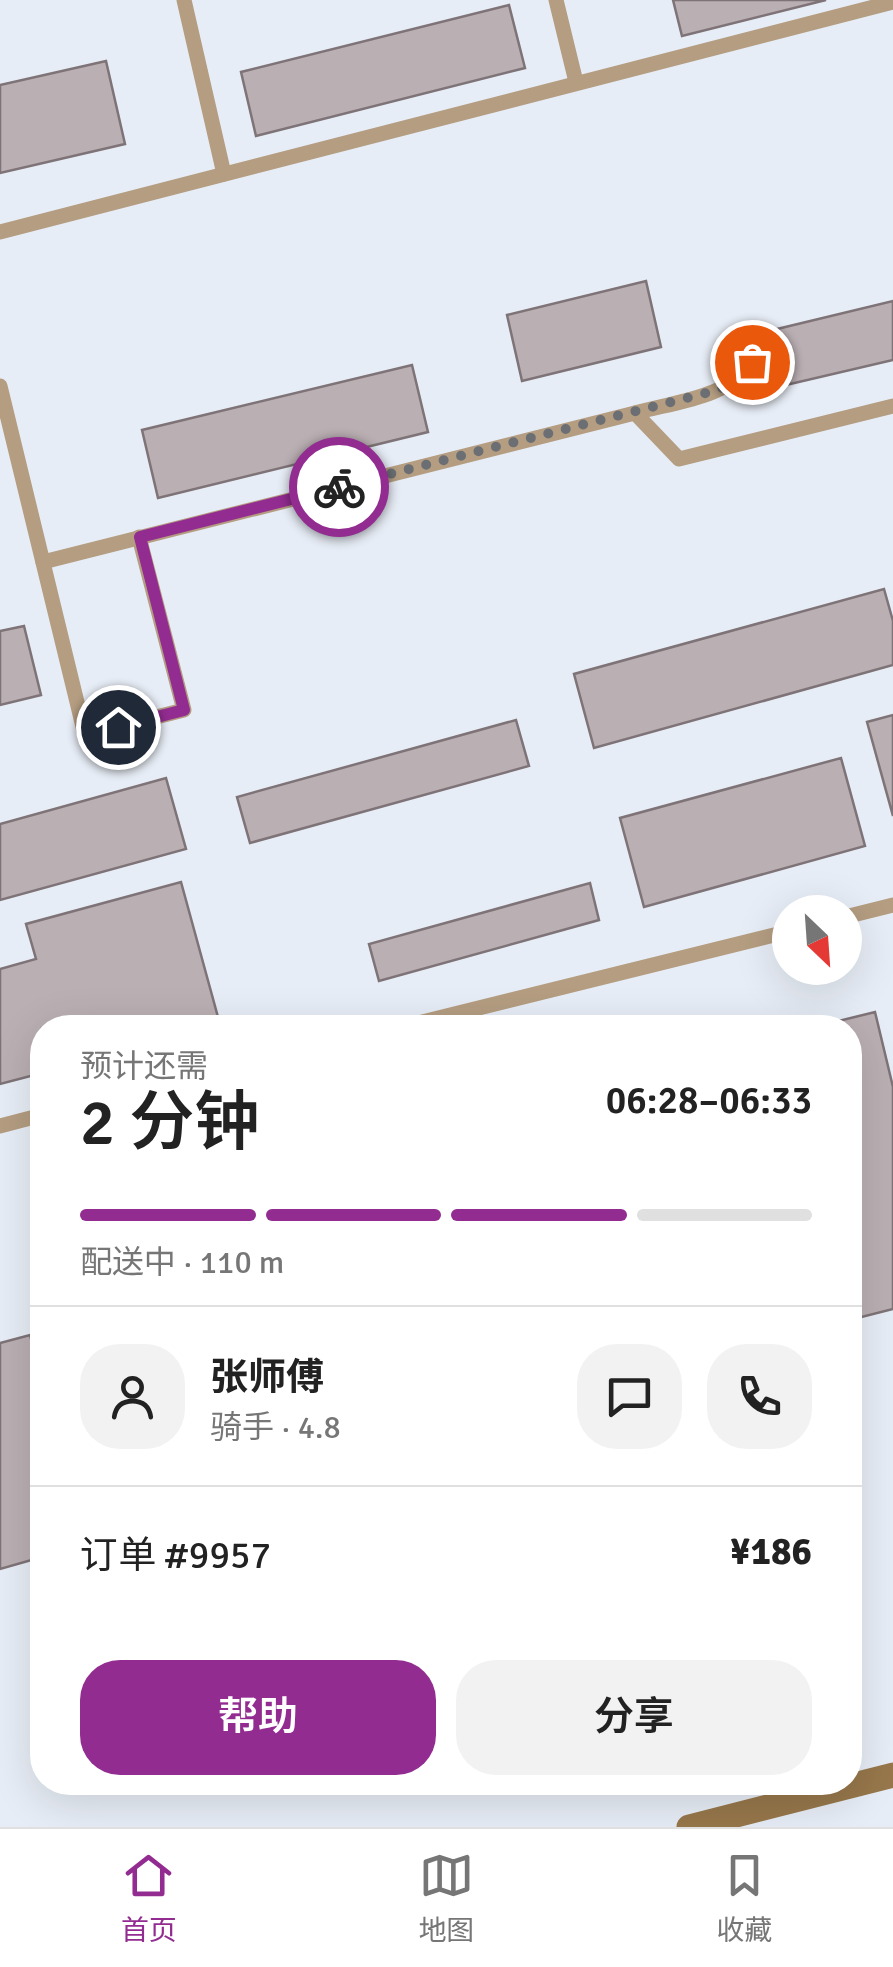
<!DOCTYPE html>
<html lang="zh">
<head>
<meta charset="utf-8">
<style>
  body { margin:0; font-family:Signika,"Noto Sans SC",sans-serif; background:#f2f2f2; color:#222; height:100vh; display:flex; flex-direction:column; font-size:38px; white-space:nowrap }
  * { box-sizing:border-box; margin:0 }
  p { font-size:32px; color:#767676 }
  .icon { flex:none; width:55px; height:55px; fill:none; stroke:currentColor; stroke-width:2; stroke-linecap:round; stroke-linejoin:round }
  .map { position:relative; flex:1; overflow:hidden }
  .side { position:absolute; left:30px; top:1015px; width:832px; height:780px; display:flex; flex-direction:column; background:#fff; border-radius:40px; box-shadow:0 10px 40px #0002 }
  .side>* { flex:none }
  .needle { width:65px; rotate:155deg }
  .tools { position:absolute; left:772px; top:895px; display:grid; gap:20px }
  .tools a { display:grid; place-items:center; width:90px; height:90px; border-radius:50%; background:#fff; box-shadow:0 10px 40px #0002; font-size:50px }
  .pin { position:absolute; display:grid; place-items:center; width:85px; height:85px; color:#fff; margin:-42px; border:5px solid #fff; border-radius:50%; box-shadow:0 2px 10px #0007 }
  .courier { position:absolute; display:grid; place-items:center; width:100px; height:100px; margin:-50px; border:8px solid #932c91; border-radius:50%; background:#fff; color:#222; box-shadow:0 2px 12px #0007 }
  .summary em { font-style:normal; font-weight:600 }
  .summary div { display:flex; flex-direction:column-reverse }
  .summary { display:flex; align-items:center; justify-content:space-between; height:170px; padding:0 50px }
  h1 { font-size:65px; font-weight:600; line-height:75px }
  .bar { display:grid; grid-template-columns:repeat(4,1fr); gap:15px 10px; align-content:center; height:120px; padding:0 50px }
  .bar i { height:12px; border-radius:8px; background:#e0e0e0 }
  .bar .selected { background:#932c91 }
  .bar p { grid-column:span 4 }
  .line { display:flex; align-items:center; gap:25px; padding:0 50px; border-top:2px solid #e0e0e0 }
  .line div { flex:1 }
  .round { display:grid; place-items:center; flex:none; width:105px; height:105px; border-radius:40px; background:#f2f2f2 }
  .cta { display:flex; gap:20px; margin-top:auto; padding:20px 50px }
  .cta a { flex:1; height:115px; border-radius:40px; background:#932c91; color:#fff; font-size:40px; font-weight:600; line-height:115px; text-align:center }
  .cta a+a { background:#f2f2f2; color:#222 }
  .dock { display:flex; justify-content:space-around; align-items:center; height:140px; border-top:2px solid #e0e0e0; background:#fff; font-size:28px; color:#767676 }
  .dock a { display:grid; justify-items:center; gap:5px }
  .dock .selected { color:#932c91 }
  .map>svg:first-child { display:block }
</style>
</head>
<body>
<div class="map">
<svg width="893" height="1827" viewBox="0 0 893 1827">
  <rect width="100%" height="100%" fill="#e7edf6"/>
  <g fill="#baafb3" stroke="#7e7377" stroke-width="2.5">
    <polygon points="673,0 826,0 682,36"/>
    <polygon points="509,5 525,68 256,136 241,72"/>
    <polygon points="106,61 125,144 0,173 0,85"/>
    <polygon points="646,281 661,347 522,381 507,315"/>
    <polygon points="893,301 893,360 786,385 773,330"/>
    <polygon points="412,365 428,432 158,498 142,430"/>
    <polygon points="884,589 893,621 893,665 594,748 574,674"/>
    <polygon points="24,626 41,695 0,705 0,631"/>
    <polygon points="893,715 893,816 867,722"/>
    <polygon points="516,720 529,766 250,843 237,797"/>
    <polygon points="841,758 865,846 644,907 620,818"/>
    <polygon points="166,778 186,849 0,900 0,824"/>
    <polygon points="181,882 221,1028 42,1028 42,1073 0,1084 0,969 36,959 26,924"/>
    <polygon points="590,883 599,920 379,981 369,944"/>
    <polygon points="875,1012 893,1087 893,1309 850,1320 850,1028 810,1028"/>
    <polygon points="30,1335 42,1381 42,1557 0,1569 0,1343"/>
  </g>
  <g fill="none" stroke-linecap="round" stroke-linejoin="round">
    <g stroke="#b49d81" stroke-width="15">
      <polyline points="184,0 224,174"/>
      <polyline points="556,0 576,82"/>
      <polyline points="0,232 893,2"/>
      <polyline points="0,386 85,735 184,710 139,537"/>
      <path d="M635 413C674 402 729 398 752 362"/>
      <polyline points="43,562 635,413 679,459 893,406"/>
      <polyline points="845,917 893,905"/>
      <polyline points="398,1028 790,931"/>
      <polyline points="0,1126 42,1115"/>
    </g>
    <polyline stroke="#97774b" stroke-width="25" points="689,1827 893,1775"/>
  </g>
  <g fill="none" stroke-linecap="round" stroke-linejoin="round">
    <polyline stroke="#6b6f74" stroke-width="10" stroke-dasharray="0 18" points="339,487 718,390 741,379 752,362"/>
    <polyline stroke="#932c91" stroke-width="12" points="118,727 184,710 140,537 339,487"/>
  </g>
</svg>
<div class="tools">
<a><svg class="needle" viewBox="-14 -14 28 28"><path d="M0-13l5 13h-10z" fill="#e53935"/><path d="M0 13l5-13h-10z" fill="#767676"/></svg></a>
</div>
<div class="pin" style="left:752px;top:362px;background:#ea580c"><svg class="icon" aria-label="bag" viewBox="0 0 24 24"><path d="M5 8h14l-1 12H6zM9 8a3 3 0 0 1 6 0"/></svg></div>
<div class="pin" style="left:118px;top:727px;background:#1f2937"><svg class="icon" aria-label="home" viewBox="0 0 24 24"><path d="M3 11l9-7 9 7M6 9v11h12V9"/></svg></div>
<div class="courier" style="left:339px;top:487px"><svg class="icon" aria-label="bike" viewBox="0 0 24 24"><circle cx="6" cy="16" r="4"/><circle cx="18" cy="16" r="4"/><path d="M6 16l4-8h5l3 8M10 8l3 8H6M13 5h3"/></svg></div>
<section class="side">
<div class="summary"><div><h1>2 分钟</h1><p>预计还需</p></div><em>06:28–06:33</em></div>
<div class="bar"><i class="selected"></i><i class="selected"></i><i class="selected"></i><i></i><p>配送中 · 110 m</p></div>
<div class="line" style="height:180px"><a class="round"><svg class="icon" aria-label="person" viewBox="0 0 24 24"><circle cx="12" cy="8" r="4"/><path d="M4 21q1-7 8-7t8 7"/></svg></a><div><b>张师傅</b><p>骑手 · 4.8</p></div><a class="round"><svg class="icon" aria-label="chat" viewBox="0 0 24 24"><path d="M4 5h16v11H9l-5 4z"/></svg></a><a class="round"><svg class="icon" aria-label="phone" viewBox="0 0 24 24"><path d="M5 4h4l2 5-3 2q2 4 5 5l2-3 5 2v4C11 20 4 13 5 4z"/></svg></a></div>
<div class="line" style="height:130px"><div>订单 #9957</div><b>¥186</b></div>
<div class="cta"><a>帮助</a><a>分享</a></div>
</section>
</div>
<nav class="dock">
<a class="selected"><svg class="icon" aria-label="home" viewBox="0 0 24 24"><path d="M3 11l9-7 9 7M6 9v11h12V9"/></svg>首页</a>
<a><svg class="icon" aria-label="map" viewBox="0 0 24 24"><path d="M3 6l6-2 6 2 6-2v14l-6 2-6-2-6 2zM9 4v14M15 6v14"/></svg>地图</a>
<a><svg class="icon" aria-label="saved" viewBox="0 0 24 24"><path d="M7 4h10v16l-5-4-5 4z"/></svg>收藏</a>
</nav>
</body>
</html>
